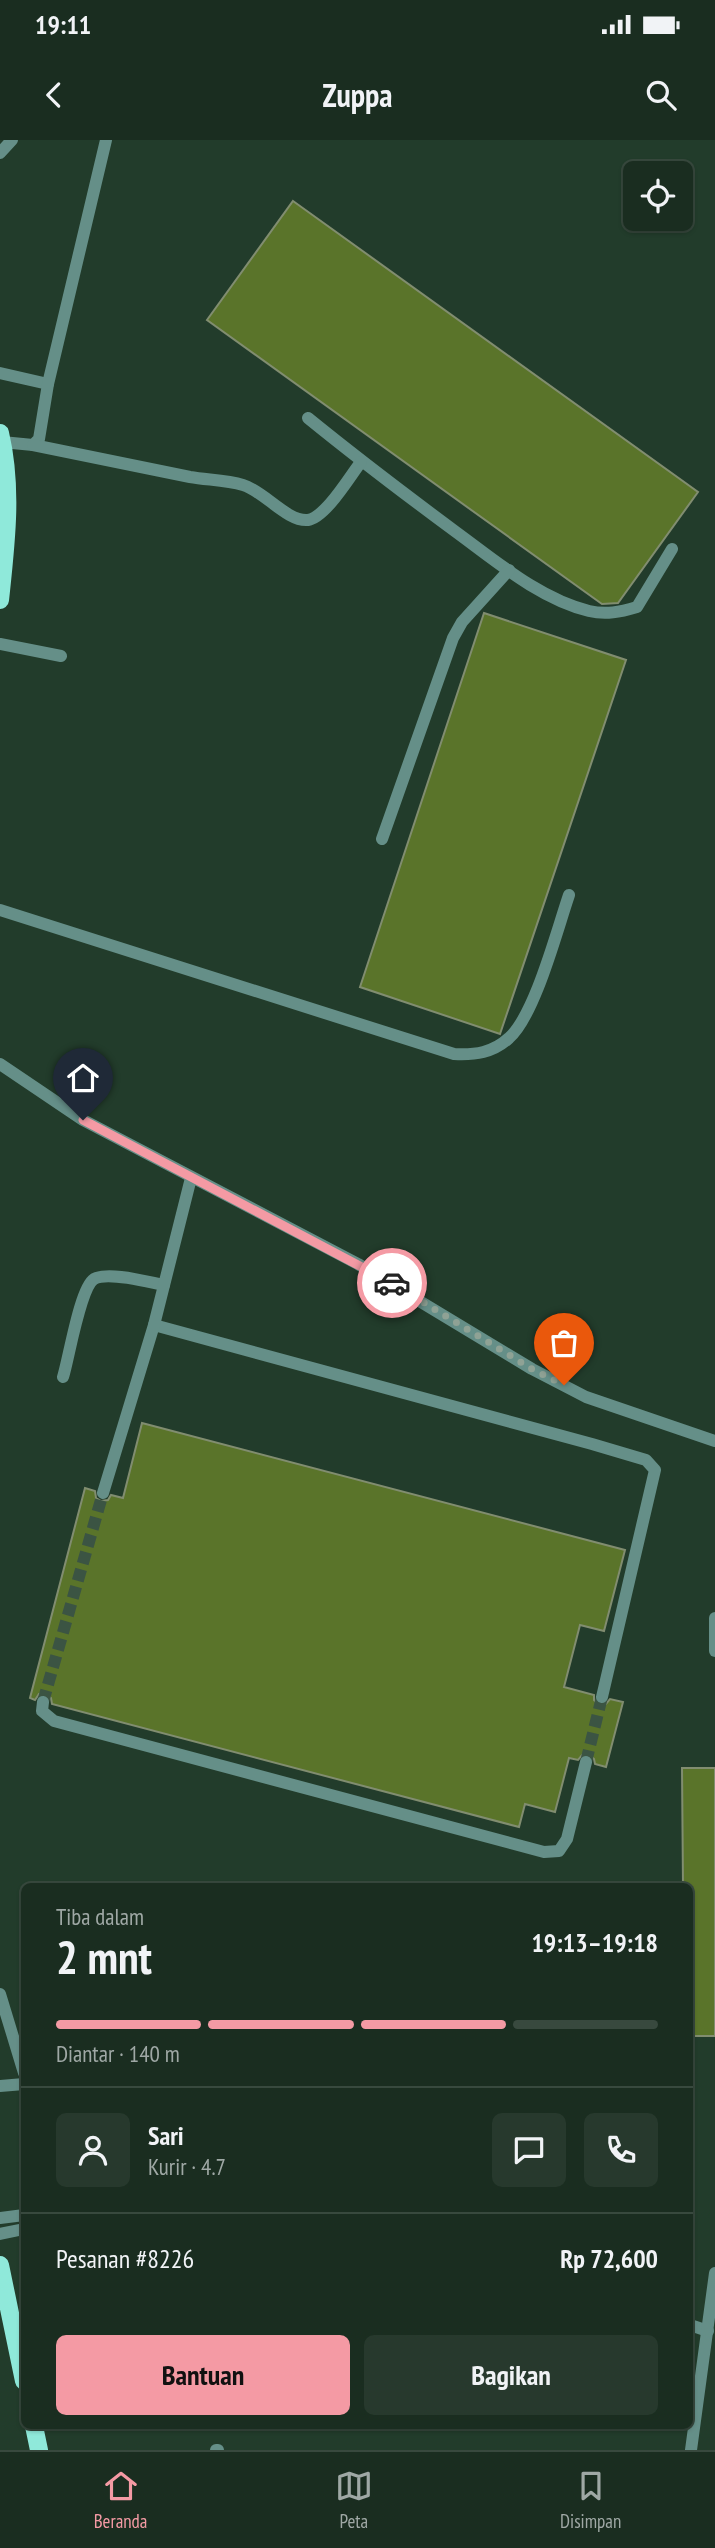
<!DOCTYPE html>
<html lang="id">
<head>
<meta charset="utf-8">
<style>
  body { margin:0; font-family:"PT Sans Narrow",sans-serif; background:#27392d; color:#f1f3f6; height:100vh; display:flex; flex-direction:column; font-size:26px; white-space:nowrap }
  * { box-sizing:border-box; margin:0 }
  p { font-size:23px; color:#9fa8a5 }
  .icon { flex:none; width:38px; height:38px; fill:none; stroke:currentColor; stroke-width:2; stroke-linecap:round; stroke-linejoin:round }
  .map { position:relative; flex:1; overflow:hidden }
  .sheet { position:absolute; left:21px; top:1743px; width:672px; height:546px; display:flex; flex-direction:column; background:#1a2d20; border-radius:10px; box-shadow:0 2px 5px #0004,0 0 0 2px #38493e }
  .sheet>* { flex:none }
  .buttons { position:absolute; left:623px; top:21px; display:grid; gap:14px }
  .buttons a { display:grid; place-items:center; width:70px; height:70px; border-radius:10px; background:#1a2d20; box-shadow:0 2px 5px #0004,0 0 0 2px #38493e; font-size:35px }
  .pin { position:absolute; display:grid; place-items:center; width:60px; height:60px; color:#fff; margin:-72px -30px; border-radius:50% 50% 50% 0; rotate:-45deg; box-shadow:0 0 7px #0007 }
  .pin .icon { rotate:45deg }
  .courier { position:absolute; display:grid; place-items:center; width:70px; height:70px; margin:-35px; border:5px solid #f49aa4; border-radius:50%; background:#fff; color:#222; box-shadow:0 2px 9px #0007 }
  .overview em { font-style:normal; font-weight:700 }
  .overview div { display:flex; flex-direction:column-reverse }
  .overview { display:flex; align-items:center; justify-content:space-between; height:119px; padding:0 35px }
  h1 { font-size:46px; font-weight:700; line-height:52px }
  .bar { display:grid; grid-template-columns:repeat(4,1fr); gap:10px 7px; align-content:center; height:84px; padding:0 35px }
  .bar i { height:9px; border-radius:5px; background:#38493e }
  .bar .on { background:#f49aa4 }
  .bar p { grid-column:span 4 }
  .line { display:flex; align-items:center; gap:18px; padding:0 35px; border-top:2px solid #38493e }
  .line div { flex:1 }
  .round { display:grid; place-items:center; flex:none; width:74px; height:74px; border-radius:10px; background:#27392d }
  .primary-button { display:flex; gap:14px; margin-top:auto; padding:14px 35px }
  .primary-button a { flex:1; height:80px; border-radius:10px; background:#f49aa4; color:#111; font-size:28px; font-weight:700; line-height:80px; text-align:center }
  .primary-button a+a { background:#27392d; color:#f1f3f6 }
  .status { display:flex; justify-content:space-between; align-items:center; height:49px; padding:0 35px; background:#1a2d20; direction:ltr }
  .status svg { height:19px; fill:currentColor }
  header { display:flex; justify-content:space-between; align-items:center; height:91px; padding:0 35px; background:#1a2d20; font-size:32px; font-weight:700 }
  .tab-bar { display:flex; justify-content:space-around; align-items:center; height:98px; border-top:2px solid #38493e; background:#1a2d20; font-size:19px; color:#9fa8a5 }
  .tab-bar a { display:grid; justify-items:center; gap:4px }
  .tab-bar .on { color:#f49aa4 }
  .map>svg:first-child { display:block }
</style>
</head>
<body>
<div class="status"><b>19:11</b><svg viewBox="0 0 49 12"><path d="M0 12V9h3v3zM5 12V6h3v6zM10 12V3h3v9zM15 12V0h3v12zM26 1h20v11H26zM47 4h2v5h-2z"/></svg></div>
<header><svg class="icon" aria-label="back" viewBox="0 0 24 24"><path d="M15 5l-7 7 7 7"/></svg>Zuppa<svg class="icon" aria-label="search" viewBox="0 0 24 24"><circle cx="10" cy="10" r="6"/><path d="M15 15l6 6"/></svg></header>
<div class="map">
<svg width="715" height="2310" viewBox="0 0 715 2310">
  <rect width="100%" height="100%" fill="#223c2b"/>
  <g fill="#5a742a" stroke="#818d70" stroke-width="2">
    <polygon points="293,61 698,352 618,463 602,464 207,180"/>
    <polygon points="484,473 626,520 500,894 360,847"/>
    <polygon points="142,1283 625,1410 604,1491 580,1485 564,1547 594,1555 594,1560 599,1565 605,1565 610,1559 623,1562 606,1627 595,1624 594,1619 589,1614 583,1614 578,1620 569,1618 555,1672 525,1664 519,1687 52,1564 51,1558 45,1553 39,1554 35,1560 30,1558 85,1348 95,1351 96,1358 101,1361 108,1360 111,1355 123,1358"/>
    <polygon points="682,1628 715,1628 715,1896 690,1896 690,1746 683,1746"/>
  </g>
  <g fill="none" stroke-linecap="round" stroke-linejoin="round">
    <g stroke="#3b5443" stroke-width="12" stroke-dasharray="12 6" stroke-linecap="butt">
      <polyline points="43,1562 103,1353"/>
      <polyline points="586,1622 602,1557"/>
    </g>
    <g stroke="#658f88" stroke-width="12">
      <polyline points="0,13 12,0"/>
      <polyline points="0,233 48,244"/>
      <path d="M308 278C356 317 406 355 456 392 497 422 540 459 589 471 606 475 620 472 637 467L672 409"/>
      <polyline points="2,302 33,305 39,299 48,244 106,0"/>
      <path d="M33 305C85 316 138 326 190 337 207 340 226 340 243 345 264 351 287 382 308 380 326 377 350 336 361 322"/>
      <polyline points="0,504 61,516"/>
      <polyline points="382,699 453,498 462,482 509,430"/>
      <path d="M0 770 454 914C475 915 493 913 509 898 535 875 557 790 569 755"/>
      <polyline points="0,924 83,980 358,1124 532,1229 586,1257 715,1301"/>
      <polyline points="154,1185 592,1304 646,1320 655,1330 602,1557"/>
      <path d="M63 1237C69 1218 80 1148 94 1139 108 1131 148 1142 164 1145"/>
      <polyline points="103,1353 154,1185 191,1038"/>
      <polyline points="715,1478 715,1511"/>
      <polyline points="43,1562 42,1571 54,1581 544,1712 559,1711 567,1699 586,1622"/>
      <polyline points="0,1854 24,1933"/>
      <polyline points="0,1946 24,1944"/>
      <polyline points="0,2078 24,2075"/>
      <polyline points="0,2094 24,2089"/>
      <polyline points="690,2185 708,2191"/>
      <polyline points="216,2310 218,2310"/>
      <polyline points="691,2310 715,2133"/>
    </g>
    <g stroke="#8fe9da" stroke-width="18">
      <path d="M0 293C13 348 6 404 0 460"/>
      <polyline points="0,2125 24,2241"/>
      <polyline points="34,2286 39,2310"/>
    </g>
  </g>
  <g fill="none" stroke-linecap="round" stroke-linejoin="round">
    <polyline stroke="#8fa295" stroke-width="7" stroke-dasharray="0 12.6" points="392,1143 532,1229 564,1245"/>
    <polyline stroke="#f49aa4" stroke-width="9" points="83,980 392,1143"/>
  </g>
</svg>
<div class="buttons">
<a><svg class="icon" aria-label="locate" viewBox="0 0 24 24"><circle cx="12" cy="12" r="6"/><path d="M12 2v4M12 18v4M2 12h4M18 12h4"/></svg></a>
</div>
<div class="pin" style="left:564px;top:1245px;background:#ea580c"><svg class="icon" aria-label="bag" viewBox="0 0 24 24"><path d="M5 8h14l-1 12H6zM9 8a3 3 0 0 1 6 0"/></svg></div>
<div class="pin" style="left:83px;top:980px;background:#1f2937"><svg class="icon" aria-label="home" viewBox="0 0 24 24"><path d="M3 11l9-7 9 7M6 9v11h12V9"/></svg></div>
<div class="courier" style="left:392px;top:1143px"><svg class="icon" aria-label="car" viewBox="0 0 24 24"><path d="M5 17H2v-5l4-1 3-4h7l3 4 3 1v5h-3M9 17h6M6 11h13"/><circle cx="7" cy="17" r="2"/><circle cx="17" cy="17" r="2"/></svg></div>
<section class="sheet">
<div class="overview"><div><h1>2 mnt</h1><p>Tiba dalam</p></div><em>19:13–19:18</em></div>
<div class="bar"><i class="on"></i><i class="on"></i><i class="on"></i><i></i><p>Diantar · 140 m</p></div>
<div class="line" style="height:126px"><a class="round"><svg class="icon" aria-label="person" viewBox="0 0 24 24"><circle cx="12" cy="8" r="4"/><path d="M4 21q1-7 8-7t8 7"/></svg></a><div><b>Sari</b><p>Kurir · 4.7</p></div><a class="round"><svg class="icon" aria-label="chat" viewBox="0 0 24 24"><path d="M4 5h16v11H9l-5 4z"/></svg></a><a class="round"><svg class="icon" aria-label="phone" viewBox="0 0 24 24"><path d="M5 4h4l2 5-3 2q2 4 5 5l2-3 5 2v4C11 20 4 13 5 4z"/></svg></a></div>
<div class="line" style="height:91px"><div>Pesanan #8226</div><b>Rp 72,600</b></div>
<div class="primary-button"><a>Bantuan</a><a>Bagikan</a></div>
</section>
</div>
<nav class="tab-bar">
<a class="on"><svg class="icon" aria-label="home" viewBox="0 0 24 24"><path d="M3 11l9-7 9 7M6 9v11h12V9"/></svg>Beranda</a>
<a><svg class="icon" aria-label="map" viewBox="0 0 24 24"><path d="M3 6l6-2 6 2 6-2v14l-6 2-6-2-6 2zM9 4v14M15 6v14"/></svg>Peta</a>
<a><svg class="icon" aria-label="saved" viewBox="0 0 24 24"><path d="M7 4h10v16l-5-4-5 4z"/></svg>Disimpan</a>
</nav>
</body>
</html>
